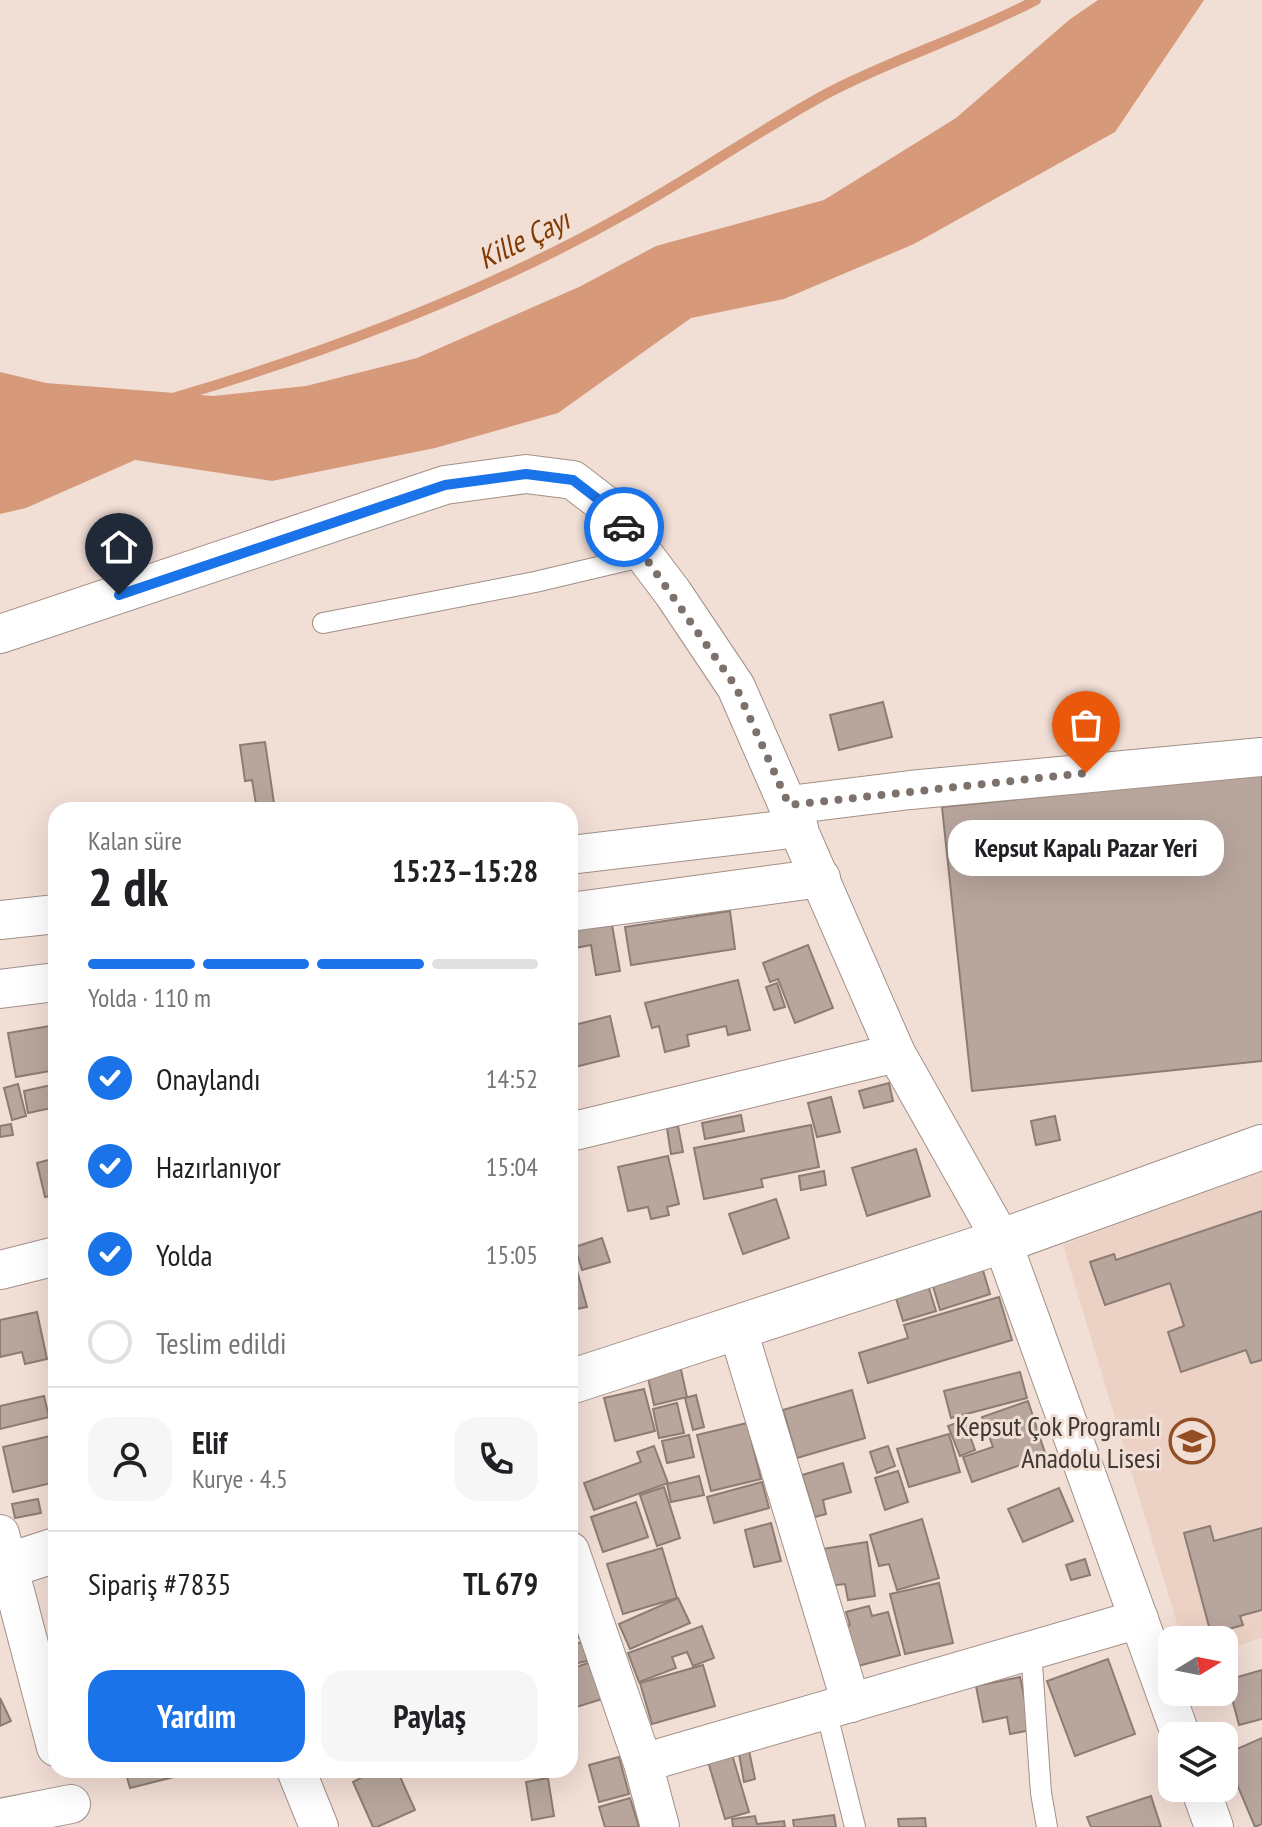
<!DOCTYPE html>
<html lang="tr">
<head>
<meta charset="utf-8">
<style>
  body { margin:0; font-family:"PT Sans Narrow",sans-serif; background:#f6f6f6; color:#202124; height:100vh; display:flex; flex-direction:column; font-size:30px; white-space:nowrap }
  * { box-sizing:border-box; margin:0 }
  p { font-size:26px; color:#757577 }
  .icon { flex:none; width:44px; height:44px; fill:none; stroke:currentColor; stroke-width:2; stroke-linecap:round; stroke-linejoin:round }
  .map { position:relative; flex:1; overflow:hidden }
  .panel { position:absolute; left:48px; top:802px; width:530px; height:976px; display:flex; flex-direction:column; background:#fff; border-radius:24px; box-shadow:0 8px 32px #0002 }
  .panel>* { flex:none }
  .needle { width:52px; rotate:80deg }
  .tools { position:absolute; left:1158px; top:1626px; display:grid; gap:16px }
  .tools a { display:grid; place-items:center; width:80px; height:80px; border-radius:16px; background:#fff; box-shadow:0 8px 32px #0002; font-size:40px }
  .pin { position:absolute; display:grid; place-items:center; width:68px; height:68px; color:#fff; margin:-82px -34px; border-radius:50% 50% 50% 0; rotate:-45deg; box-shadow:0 0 8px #0007 }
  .pin .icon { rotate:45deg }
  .courier { position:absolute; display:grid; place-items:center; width:80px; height:80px; margin:-40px; border:6px solid #1a73e8; border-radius:50%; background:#fff; color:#222; box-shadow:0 2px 10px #0007 }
  .bubble { position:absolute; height:56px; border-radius:24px; background:#fff; box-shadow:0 8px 32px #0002; font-size:26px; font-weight:600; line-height:56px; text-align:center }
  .summary em { font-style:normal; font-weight:600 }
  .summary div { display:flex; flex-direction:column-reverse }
  .summary { display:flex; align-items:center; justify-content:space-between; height:136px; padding:0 40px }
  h1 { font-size:52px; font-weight:600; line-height:60px }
  .bar { display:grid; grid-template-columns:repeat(4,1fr); gap:12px 8px; align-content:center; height:96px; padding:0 40px }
  .bar i { height:10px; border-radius:6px; background:#e0e0e0 }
  .bar .on { background:#1a73e8 }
  .bar p { grid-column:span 4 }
  .line { display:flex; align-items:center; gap:20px; padding:0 40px; border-top:2px solid #e0e0e0 }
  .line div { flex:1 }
  .round { display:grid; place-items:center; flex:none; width:84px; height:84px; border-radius:24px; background:#f6f6f6 }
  ol { padding:0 40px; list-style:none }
  li { display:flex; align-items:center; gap:24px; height:88px }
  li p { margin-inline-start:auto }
  li .icon { padding:8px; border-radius:50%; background:#1a73e8; color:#fff; stroke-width:4 }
  li:last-child { color:#757577 }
  li i { width:44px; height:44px; border:4px solid #e0e0e0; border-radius:50% }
  .primary-button { display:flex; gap:16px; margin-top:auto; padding:16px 40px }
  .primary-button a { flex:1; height:92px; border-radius:24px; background:#1a73e8; color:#fff; font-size:32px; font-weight:600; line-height:92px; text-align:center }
  .primary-button a+a { background:#f6f6f6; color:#202124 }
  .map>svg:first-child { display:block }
</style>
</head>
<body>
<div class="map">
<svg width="1262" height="1827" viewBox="0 0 1262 1827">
  <rect width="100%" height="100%" fill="#f1ded5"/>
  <polygon fill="#ecd2c5" points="1262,1170 1262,1638 1224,1650 1224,1640 1182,1640 1063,1245"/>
  <polygon fill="#d69979" points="1098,0 1204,0 1115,132 914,244 784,299 691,318 558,413 435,448 272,481 135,460 26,508 0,514 0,372 46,383 213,396 306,386 417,358 579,287 656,246 824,200 956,118 1069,20"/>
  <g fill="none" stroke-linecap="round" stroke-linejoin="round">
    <path stroke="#d69979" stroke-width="10" d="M176 397C332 351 486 293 629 212 696 175 758 131 826 94 894 58 968 36 1036 0"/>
  </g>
  <g fill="#b8a69d" stroke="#8c7c73" stroke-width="2">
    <polygon points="883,702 892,737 839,750 830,715"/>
    <polygon points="265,742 275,810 257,810 252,780 245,781 240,745"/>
    <polygon points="1262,774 1262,1061 972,1091 942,807"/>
    <polygon points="730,911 735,949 631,965 625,927"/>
    <polygon points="611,919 620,971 596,975 591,945 570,949 570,926"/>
    <polygon points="808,945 833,1008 795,1023 778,979 770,982 763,963"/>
    <polygon points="738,980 750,1030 728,1035 726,1026 687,1035 689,1046 665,1052 659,1026 652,1028 645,1003"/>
    <polygon points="777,983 785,1007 774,1010 766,987"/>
    <polygon points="610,1016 619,1056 571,1068 570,1026"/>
    <polygon points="56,1025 56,1070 16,1077 8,1033"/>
    <polygon points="889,1083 893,1101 864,1108 859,1091"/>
    <polygon points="18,1084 26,1116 12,1120 4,1088"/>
    <polygon points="56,1084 56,1107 28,1113 24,1091"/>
    <polygon points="831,1097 840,1132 817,1137 808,1103"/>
    <polygon points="741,1115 744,1131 705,1139 702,1123"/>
    <polygon points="1055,1116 1060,1140 1036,1145 1031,1121"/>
    <polygon points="11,1124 13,1135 0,1137 0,1126"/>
    <polygon points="811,1125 819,1167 761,1179 763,1187 704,1199 694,1148"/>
    <polygon points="678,1126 683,1152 671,1154 667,1128"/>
    <polygon points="916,1149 930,1196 867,1216 852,1168"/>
    <polygon points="668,1156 679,1204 667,1207 669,1215 651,1219 648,1207 628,1211 618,1167"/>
    <polygon points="56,1158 56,1195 45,1197 37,1163"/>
    <polygon points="824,1171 826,1185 801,1190 799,1176"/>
    <polygon points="776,1199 789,1238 743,1254 729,1214"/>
    <polygon points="1262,1211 1262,1360 1251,1363 1246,1350 1181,1372 1168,1332 1184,1326 1170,1283 1105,1305 1090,1262 1114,1254 1116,1260"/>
    <polygon points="602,1238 610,1262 582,1270 575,1247"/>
    <polygon points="573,1256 587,1307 572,1310 575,1321 570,1323 570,1257"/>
    <polygon points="982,1267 990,1294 940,1310 932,1283"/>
    <polygon points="928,1285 936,1311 903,1321 895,1295"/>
    <polygon points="999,1297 1012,1340 868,1383 859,1353 908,1338 904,1325"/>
    <polygon points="37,1312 47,1359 25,1364 22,1352 0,1357 0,1320"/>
    <polygon points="680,1365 687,1397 654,1405 647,1373"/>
    <polygon points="1020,1372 1027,1398 951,1418 944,1391"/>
    <polygon points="644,1389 655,1431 615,1441 604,1398"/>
    <polygon points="852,1390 865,1438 797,1458 783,1410"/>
    <polygon points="696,1395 704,1427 693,1430 685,1398"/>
    <polygon points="44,1396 49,1417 0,1429 0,1406"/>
    <polygon points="1028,1401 1046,1456 972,1482 963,1457 993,1447 982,1417"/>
    <polygon points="677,1403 684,1433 659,1438 653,1409"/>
    <polygon points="964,1420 975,1450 960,1456 948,1426"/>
    <polygon points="747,1423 761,1479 711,1491 697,1435"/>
    <polygon points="949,1434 960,1472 909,1487 897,1449"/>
    <polygon points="689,1435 694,1457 667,1463 662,1441"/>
    <polygon points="50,1436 56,1482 13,1492 3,1447"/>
    <polygon points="654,1446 668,1483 594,1510 584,1483 641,1462 637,1452"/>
    <polygon points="888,1446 895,1466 877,1473 870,1452"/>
    <polygon points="843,1463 851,1492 823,1500 826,1514 815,1517 802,1475"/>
    <polygon points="898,1471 908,1502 885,1510 875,1478"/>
    <polygon points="699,1476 704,1495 671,1502 667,1484"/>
    <polygon points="762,1482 769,1508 714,1523 707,1497"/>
    <polygon points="664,1487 680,1538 657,1546 640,1495"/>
    <polygon points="1059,1488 1073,1521 1023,1542 1008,1509"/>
    <polygon points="38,1499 41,1513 15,1518 12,1504"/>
    <polygon points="636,1502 648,1537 603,1552 591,1517"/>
    <polygon points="922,1519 939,1578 897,1590 889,1564 879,1566 870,1535"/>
    <polygon points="771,1523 781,1561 754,1567 745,1530"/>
    <polygon points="1210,1526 1214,1541 1262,1528 1262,1610 1240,1616 1243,1625 1211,1634 1184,1533"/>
    <polygon points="867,1542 875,1596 848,1600 845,1584 828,1586 822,1549"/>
    <polygon points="662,1548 677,1598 623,1614 607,1564"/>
    <polygon points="1085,1559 1090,1575 1071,1580 1066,1565"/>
    <polygon points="939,1583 953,1643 905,1654 890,1594"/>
    <polygon points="570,1587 585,1636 570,1640"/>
    <polygon points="678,1598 690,1623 630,1649 619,1624"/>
    <polygon points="869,1606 872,1616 888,1612 900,1655 854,1667 843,1627 850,1625 846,1612"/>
    <polygon points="702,1626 714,1658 693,1666 687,1652 672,1657 676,1668 639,1682 628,1653"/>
    <polygon points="586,1641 591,1660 570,1665 570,1645"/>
    <polygon points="1108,1659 1135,1734 1075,1756 1047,1681"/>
    <polygon points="591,1662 602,1699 570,1709 570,1669"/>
    <polygon points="703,1665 715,1706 652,1724 640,1683"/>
    <polygon points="1262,1670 1262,1719 1239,1725 1227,1680"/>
    <polygon points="1020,1677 1031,1730 1010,1734 1007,1717 983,1722 976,1686"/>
    <polygon points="0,1698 11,1721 0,1726"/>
    <polygon points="1262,1738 1262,1824 1255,1827 1228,1763 1234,1761 1230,1752"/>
    <polygon points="748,1746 755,1779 744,1782 738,1748"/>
    <polygon points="731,1751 749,1812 725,1819 707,1758"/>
    <polygon points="619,1757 629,1794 599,1802 589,1765"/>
    <polygon points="125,1770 185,1770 186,1774 130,1788"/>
    <polygon points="375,1770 397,1770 415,1810 377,1827 373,1827 353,1782"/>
    <polygon points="548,1778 554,1816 532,1820 526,1782"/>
    <polygon points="1151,1796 1161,1827 1091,1827 1087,1817"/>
    <polygon points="630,1798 639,1827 605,1827 599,1807"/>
    <polygon points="834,1815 836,1827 794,1827 793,1820"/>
    <polygon points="755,1816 757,1824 784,1821 785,1827 733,1827 732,1819"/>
    <polygon points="925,1818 926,1827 899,1827 898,1819"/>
  </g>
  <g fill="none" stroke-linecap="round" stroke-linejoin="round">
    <g stroke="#a29088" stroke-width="22">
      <g id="lane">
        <polyline points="323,623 535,582 645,556"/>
        <polyline points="1031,1650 1041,1793 1047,1827"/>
        <polyline points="826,1710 855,1827"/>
      </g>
    </g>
    <g stroke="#a29088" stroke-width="40">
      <g id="street">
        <polyline points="0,634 445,485 526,474 573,480 608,507 673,593 736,687 896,1053 1002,1241 1181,1736"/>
        <polyline points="789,805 910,790 1262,757"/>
        <polyline points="570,855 799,828"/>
        <polyline points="570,912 821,878"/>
        <polyline points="0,920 56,914"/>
        <polyline points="0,989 56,982"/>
        <polyline points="570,1132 896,1053"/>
        <polyline points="0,1270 56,1256"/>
        <polyline points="737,1327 851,1703"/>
        <polyline points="0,1534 56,1747"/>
        <polyline points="570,1551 643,1763 660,1827"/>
        <polyline points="643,1763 1139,1619"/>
        <polyline points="296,1770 319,1827"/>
        <polyline points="1200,1788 1214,1827"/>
        <polyline points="0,1818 71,1804"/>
      </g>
    </g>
    <g stroke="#a29088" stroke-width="46">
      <g id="secondary">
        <polyline points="570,1382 1002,1241 1262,1147"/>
        <polyline points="0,1568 56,1550"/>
      </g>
    </g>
    <use href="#lane" stroke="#fff" stroke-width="20"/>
    <use href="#street" stroke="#fff" stroke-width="38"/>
    <use href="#secondary" stroke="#fff" stroke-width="44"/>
  </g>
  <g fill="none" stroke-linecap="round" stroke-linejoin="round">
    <polyline stroke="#7d716c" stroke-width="8" stroke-dasharray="0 14.4" points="624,527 736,687 789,805 1086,773"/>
    <polyline stroke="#1a73e8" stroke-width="10" points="119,595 445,485 526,474 573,480 608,507 624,527"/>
  </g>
  <defs>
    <g id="school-ring" transform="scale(2.3)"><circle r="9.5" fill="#f1ded5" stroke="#944e25" stroke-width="1.5"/><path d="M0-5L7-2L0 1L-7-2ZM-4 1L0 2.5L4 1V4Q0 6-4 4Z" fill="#944e25"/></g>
  </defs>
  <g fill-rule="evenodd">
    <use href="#school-ring" x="1192" y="1441"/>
  </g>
  <g text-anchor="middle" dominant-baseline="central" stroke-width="6" stroke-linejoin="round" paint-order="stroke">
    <g font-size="28" fill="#3e3733" stroke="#f1ded5" text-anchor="end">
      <text x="1161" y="1425">Kepsut Çok Programlı<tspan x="1161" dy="32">Anadolu Lisesi</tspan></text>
    </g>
    <g font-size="30" font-style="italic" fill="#823a03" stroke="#f1ded5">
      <text transform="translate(523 238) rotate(-26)">Kille Çayı</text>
    </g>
  </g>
</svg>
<div class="tools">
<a><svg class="needle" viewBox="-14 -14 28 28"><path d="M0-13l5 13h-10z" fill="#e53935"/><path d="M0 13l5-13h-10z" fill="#757577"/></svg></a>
<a><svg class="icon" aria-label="layers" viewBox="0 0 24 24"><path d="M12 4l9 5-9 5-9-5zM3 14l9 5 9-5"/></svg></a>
</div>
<div class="pin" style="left:1086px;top:773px;background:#ea580c"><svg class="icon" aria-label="bag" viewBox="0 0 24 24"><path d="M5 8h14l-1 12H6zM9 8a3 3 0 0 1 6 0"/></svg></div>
<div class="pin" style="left:119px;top:595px;background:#1f2937"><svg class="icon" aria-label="home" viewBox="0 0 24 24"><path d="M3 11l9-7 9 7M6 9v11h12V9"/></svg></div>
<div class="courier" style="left:624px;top:527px"><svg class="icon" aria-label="car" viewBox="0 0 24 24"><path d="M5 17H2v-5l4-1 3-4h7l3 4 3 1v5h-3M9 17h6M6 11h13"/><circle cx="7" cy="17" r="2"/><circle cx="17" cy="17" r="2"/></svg></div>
<div class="bubble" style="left:948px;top:820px;width:276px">Kepsut Kapalı Pazar Yeri</div>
<section class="panel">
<div class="summary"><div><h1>2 dk</h1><p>Kalan süre</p></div><em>15:23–15:28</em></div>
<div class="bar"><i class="on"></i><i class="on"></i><i class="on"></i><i></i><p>Yolda · 110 m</p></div>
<ol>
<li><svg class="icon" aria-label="check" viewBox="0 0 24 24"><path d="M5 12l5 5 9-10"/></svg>Onaylandı<p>14:52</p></li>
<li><svg class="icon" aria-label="check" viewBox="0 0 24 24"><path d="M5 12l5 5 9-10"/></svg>Hazırlanıyor<p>15:04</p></li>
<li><svg class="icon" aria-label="check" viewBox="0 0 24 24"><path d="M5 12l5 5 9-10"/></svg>Yolda<p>15:05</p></li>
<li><i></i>Teslim edildi</li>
</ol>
<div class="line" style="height:144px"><a class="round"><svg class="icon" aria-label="person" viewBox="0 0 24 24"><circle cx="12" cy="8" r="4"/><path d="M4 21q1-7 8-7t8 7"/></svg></a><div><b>Elif</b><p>Kurye · 4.5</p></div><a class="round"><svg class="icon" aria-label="phone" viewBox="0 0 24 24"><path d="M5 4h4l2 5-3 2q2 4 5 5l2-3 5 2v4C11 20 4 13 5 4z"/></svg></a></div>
<div class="line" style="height:104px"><div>Sipariş #7835</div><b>TL 679</b></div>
<div class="primary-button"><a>Yardım</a><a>Paylaş</a></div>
</section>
</div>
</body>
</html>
